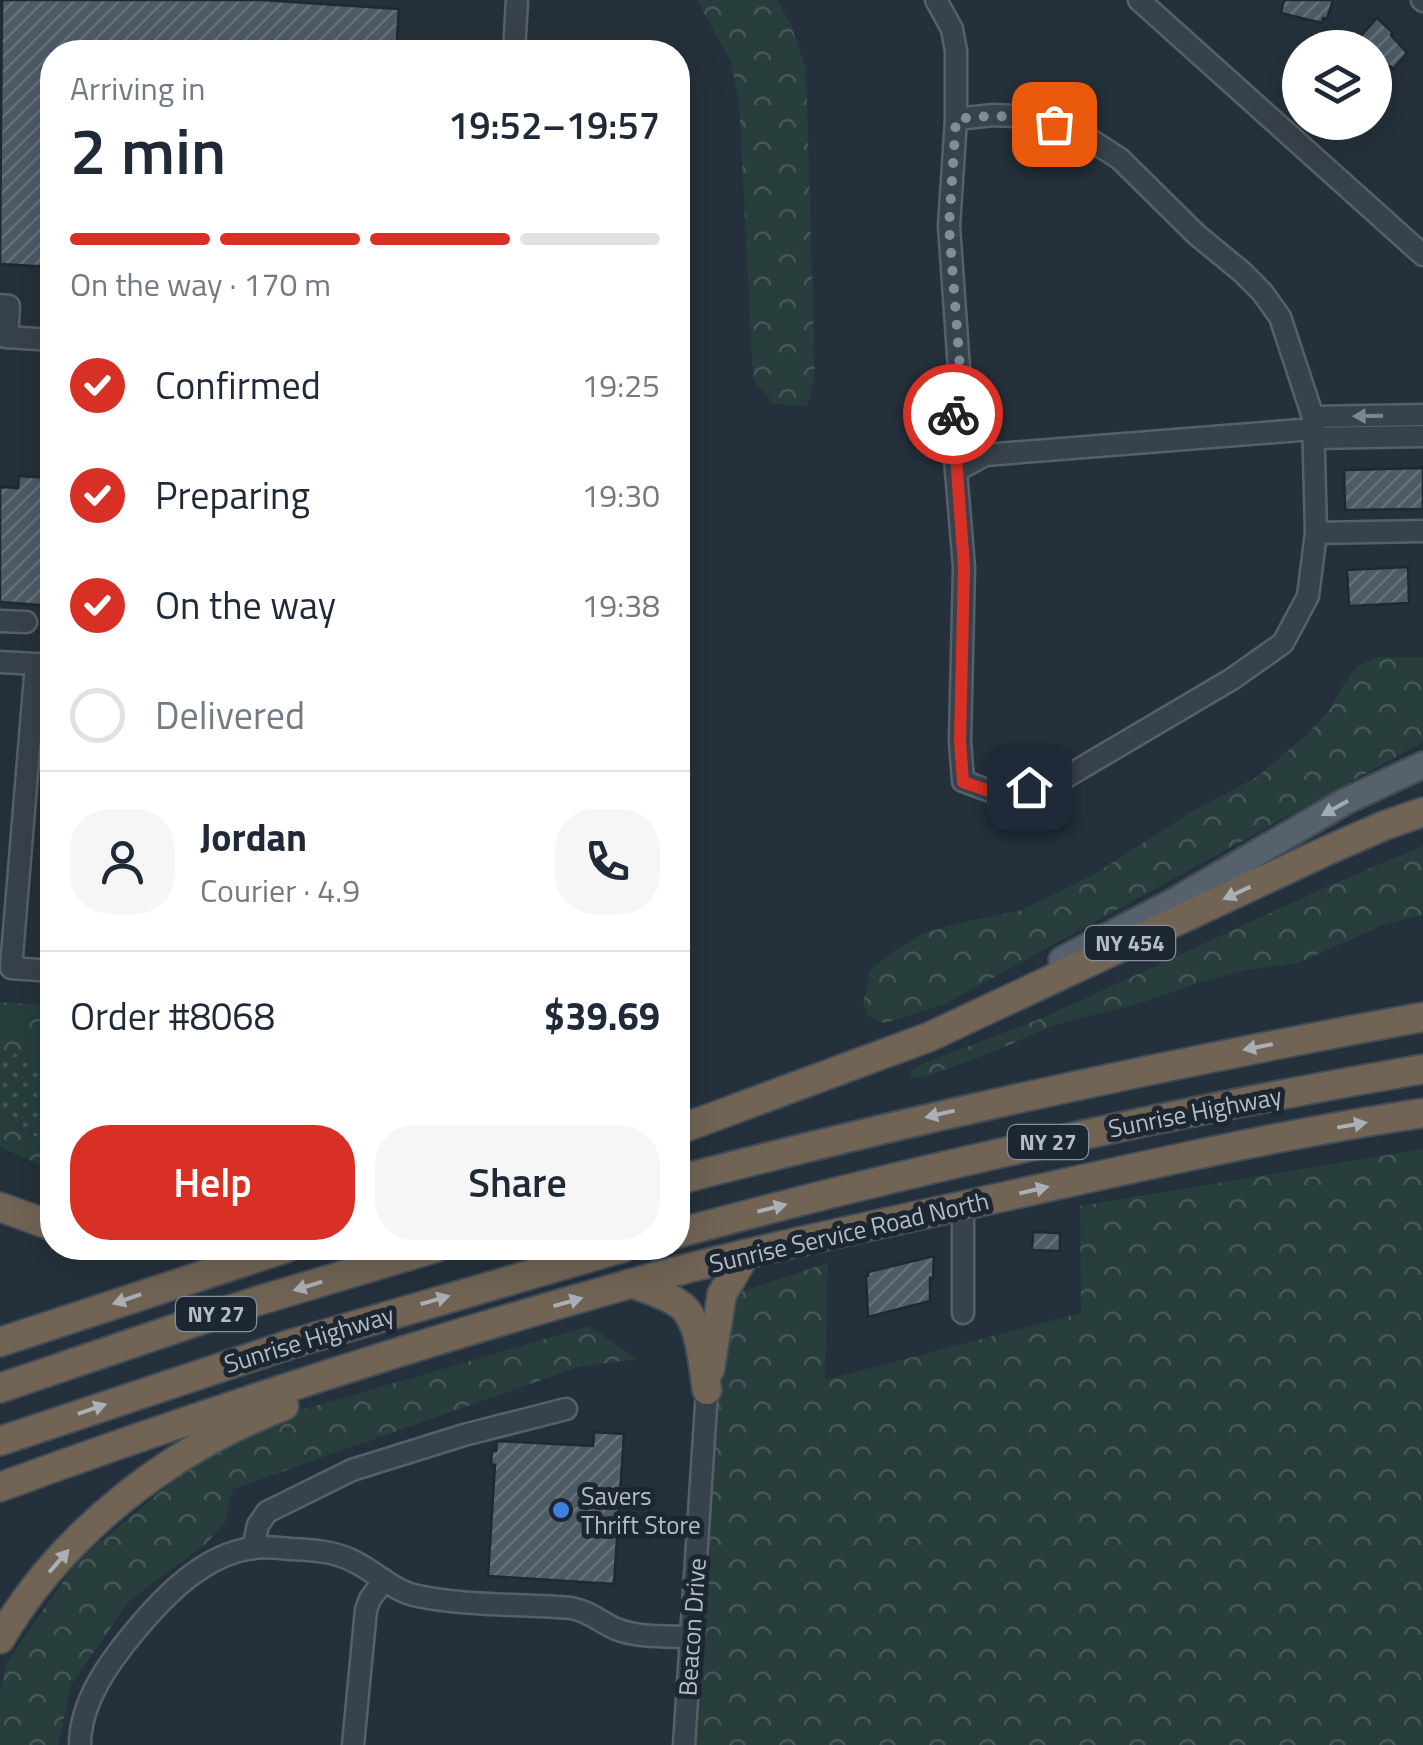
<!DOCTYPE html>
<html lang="en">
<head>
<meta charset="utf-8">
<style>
  body { margin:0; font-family:"Titillium Web",sans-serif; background:#f6f6f7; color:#1f2937; height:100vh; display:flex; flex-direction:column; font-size:38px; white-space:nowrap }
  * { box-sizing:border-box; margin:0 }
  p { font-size:32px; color:#747a83 }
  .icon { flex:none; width:55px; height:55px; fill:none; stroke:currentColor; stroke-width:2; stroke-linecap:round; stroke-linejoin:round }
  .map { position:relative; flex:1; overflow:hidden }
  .details { position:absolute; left:40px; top:40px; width:650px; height:1220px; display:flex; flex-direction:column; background:#fff; border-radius:40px; box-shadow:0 10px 40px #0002 }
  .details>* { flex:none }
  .controls { position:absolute; left:1282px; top:30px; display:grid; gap:20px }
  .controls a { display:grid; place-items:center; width:110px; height:110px; border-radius:50%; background:#fff; box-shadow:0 10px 40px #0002; font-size:50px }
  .pin { position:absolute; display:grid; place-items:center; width:85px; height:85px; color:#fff; margin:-42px; border-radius:20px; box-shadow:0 5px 15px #0006 }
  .courier { position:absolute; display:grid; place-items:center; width:100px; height:100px; margin:-50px; border:8px solid #d93025; border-radius:50%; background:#fff; color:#222; box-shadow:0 2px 12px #0007 }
  .headline em { font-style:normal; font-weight:600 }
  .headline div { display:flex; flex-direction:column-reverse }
  .headline { display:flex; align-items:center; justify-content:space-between; height:170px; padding:0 30px }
  h1 { font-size:65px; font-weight:600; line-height:75px }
  .bar { display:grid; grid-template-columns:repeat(4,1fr); gap:15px 10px; align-content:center; height:120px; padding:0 30px }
  .bar i { height:12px; border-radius:8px; background:#e0e1e3 }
  .bar .current { background:#d93025 }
  .bar p { grid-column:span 4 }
  .line { display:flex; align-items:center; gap:25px; padding:0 30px; border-top:2px solid #e0e1e3 }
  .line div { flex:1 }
  .round { display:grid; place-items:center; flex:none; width:105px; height:105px; border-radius:40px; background:#f6f6f7 }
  ol { padding:0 30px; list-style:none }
  li { display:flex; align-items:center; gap:30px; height:110px }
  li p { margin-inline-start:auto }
  li .icon { padding:10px; border-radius:50%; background:#d93025; color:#fff; stroke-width:4 }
  li:last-child { color:#747a83 }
  li i { width:55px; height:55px; border:5px solid #e0e1e3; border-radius:50% }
  .action { display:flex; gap:20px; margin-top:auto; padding:20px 30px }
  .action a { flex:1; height:115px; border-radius:40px; background:#d93025; color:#fff; font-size:40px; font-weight:600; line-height:115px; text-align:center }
  .action a+a { background:#f6f6f7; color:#1f2937 }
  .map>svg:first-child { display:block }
</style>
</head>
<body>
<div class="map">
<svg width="1423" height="1745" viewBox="0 0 1423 1745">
  <defs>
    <pattern id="grass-dots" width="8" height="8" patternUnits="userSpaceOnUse" patternTransform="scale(2.5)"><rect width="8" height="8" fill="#273e3d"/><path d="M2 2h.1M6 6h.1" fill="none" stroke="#445858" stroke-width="1.8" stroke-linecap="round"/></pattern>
    <pattern id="forest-crowns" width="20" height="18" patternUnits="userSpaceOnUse" patternTransform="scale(2.5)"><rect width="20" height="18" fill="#273e3d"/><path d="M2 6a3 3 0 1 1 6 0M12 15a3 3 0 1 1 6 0" fill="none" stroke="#445858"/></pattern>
    <pattern id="building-hatch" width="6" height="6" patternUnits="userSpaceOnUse" patternTransform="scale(2.5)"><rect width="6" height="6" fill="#4d5b67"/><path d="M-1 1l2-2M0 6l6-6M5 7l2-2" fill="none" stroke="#64717b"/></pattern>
  </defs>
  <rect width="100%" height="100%" fill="#24303b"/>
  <polygon fill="url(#grass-dots)" points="0,1052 13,1052 52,1068 52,1147 0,1115"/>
  <g fill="url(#forest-crowns)">
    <polygon points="697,0 777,0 791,25 806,68 815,376 807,407 772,403 753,379 739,100 730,60"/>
    <polygon points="1376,657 1423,657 1423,742 945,1004 885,1023 867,1016 863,1004 870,971 891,953 924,933 968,921 1019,911 1093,875 1193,811 1257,777 1308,734 1331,708 1344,684 1358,666"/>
    <polygon points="1423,846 1423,915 1383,925 1298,963 1247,970 1194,984 1144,1002 1051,1026 1000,1049 933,1074 919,1078 911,1077 911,1070 919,1065 1045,1017 1324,888"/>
    <polygon points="0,1002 52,1006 52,1068 13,1053 0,1052"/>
    <polygon points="0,1115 52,1147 52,1170 0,1147"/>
    <polygon points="1423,1149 1423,1745 692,1745 725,1297 828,1263 825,1380 1081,1313 1080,1206"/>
    <polygon points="590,1326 636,1359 578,1367 233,1489 225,1522 208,1542 129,1601 71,1685 58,1745 0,1745 0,1690 7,1662 78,1560 188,1469 291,1413"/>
  </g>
  <g fill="url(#building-hatch)" stroke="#1f2933" stroke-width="2.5">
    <polygon points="2,0 261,0 399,9 396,52 52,52 52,267 0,264"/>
    <polygon points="1284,0 1333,0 1327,19 1323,18 1322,23 1281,13"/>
    <polygon points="1377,18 1393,33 1391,35 1407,53 1393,69 1390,66 1375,83 1375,48 1350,48"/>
    <polygon points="1423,468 1423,509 1345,510 1344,470"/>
    <polygon points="19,476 52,478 52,606 0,602 0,487 18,488"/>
    <polygon points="1408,567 1409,603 1349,606 1347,570"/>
    <polygon points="1033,1232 1060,1233 1060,1251 1032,1250"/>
    <polygon points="934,1256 933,1279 930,1278 930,1301 868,1317 866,1276 868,1276 868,1272"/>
    <polygon points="594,1432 624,1434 614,1584 488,1576 495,1465 491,1464 492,1451 496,1451 497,1441 593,1446"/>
  </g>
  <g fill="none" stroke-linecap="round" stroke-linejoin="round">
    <g stroke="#56606a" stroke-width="25">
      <g id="minor">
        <polyline points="936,0 952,29 956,51 956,119 949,226 959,368 953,417 956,471"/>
        <polyline points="1139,0 1423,255"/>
        <polyline points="1422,0 1423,1"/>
        <polyline points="514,52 517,0"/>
        <polyline points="956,119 994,115 1031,117 1077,131 1120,159 1197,235 1242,272 1262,292 1280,317 1313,417 1316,533 1423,531"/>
        <polyline points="0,305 9,306 7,337 0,336"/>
        <polyline points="7,337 52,340"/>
        <polyline points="1313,417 1423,415"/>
        <polyline points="1313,429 985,455 956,471 964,567 960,741 963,781 998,794 1061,780 1232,679 1283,643 1308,596 1316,533"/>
        <polyline points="1314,438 1423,436"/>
        <polyline points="0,621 26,622"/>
        <polyline points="0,662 52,665"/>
        <polyline points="36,664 11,968 52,971"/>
        <polyline points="963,1206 963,1313"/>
        <polyline points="253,1548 258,1525 267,1512 352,1470 464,1435 566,1409"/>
        <path d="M80 1745C80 1702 109 1662 136 1630 165 1595 205 1554 253 1548 265 1546 278 1548 291 1549 312 1550 332 1551 351 1560 374 1570 392 1591 418 1596 465 1606 523 1604 571 1608 589 1611 600 1622 616 1629 639 1638 667 1636 691 1637"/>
        <polyline points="353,1745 366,1610 370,1599 384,1580"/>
        <polyline points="684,1745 707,1390"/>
      </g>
    </g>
    <g stroke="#414b55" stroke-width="30">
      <polyline id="major" points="1062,960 1173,902 1346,801 1423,765"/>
    </g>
    <g stroke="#434d57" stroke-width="32">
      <g id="highway">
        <polyline points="678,1130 929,1037 1326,851 1383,826 1423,812"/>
        <path d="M678 1180C924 1116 1172 1063 1423 1017"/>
        <polyline points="0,1207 52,1226"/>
        <path d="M678 1233C924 1167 1172 1112 1423 1069"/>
        <path d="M632 1283C648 1290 669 1295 683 1307 701 1324 703 1366 707 1390"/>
        <polyline points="0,1342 286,1248"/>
        <polyline points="710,1369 722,1294 746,1254"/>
        <polyline points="0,1388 257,1301 435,1248"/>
        <polyline points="0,1441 291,1344 622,1248"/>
        <path d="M0 1487C208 1411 419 1343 633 1283 751 1250 873 1226 993 1199 1136 1168 1279 1134 1423 1113"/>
        <path d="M0 1639C62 1533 170 1449 284 1406"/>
      </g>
    </g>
    <use href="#minor" stroke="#38424c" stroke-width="20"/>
    <use href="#major" stroke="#56616c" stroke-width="25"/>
    <use href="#highway" stroke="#716455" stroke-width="28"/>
  </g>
  <defs><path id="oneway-solid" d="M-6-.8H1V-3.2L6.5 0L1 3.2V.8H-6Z" transform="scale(2.5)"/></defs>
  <use fill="#7c8690" href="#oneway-solid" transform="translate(1368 416) rotate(179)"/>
  <use fill="#a1abb5" href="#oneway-solid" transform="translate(1335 808) rotate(151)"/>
  <g fill="#aab0b6">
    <use href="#oneway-solid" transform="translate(1237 893) rotate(155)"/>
    <use href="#oneway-solid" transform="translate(1258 1047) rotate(169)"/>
    <use href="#oneway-solid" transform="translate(940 1114) rotate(167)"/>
    <use href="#oneway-solid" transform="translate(1352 1125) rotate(-10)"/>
    <use href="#oneway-solid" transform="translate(1034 1190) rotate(-13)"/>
    <use href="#oneway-solid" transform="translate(772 1208) rotate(-14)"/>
    <use href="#oneway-solid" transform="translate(308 1286) rotate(163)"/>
    <use href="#oneway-solid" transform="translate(127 1299) rotate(161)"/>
    <use href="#oneway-solid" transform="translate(435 1300) rotate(-16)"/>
    <use href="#oneway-solid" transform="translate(568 1302) rotate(-16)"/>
    <use href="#oneway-solid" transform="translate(92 1409) rotate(-19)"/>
    <use href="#oneway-solid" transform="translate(59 1561) rotate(-49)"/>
  </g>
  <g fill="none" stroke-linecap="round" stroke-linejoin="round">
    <path stroke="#828c96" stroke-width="10" stroke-dasharray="0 18" d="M953 414 960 368 949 226 956 119C990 115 1020 114 1054 124"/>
    <polyline stroke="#d93025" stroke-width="12" points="953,414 964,567 960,741 963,782 998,794 1029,787"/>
  </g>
  <circle fill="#3f7fe0" stroke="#1d2731" stroke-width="4" cx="561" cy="1510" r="10"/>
  <g text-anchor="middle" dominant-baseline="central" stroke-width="10" stroke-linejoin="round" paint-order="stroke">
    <g fill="#1d2731" stroke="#87909a" stroke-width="2.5">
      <rect x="1085" y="926" width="90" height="34" rx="8"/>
      <rect x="1008" y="1125" width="80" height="34" rx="8"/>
      <rect x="176" y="1297" width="80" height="34" rx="8"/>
    </g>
    <g font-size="22" font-weight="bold" fill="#b4bdc7">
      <text x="1130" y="943">NY 454</text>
      <text x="1048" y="1142">NY 27</text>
      <text x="216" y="1314">NY 27</text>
    </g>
    <g font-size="25" fill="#b4bdc7" stroke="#1d2731">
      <text transform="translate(1195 1112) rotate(-11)">Sunrise Highway</text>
      <text transform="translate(849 1232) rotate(-13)">Sunrise Service Road North</text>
      <text transform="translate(309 1339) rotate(-17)">Sunrise Highway</text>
      <text transform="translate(692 1627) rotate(-86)">Beacon Drive</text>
    </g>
    <g font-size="25" fill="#b4bdc7" stroke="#1d2731" text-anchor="start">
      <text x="581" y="1496">Savers<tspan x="581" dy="29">Thrift Store</tspan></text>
    </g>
  </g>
</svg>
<div class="controls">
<a><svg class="icon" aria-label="layers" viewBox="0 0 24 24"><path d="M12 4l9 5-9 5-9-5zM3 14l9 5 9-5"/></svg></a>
</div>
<div class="pin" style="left:1054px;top:124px;background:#ea580c"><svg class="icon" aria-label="bag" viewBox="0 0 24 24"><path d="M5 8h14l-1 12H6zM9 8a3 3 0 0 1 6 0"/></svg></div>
<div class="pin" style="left:1029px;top:787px;background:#1f2937"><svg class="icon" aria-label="home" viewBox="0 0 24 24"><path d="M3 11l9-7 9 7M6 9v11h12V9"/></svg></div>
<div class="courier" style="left:953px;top:414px"><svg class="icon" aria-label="bike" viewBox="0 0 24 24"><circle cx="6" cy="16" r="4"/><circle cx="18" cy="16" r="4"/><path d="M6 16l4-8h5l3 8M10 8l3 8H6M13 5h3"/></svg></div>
<section class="details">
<div class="headline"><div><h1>2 min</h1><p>Arriving in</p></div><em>19:52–19:57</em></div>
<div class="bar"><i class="current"></i><i class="current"></i><i class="current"></i><i></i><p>On the way · 170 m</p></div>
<ol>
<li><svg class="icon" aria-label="check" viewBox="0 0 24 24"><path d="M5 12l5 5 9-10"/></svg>Confirmed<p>19:25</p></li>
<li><svg class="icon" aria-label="check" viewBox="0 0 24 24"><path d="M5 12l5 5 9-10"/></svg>Preparing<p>19:30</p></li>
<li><svg class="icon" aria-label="check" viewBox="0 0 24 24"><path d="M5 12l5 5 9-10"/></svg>On the way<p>19:38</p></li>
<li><i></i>Delivered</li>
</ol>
<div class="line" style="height:180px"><a class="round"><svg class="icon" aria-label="person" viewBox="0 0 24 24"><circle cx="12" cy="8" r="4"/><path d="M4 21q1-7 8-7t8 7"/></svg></a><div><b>Jordan</b><p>Courier · 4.9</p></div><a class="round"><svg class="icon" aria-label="phone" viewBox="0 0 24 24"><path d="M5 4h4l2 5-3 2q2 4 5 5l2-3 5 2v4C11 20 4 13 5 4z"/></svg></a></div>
<div class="line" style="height:130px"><div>Order #8068</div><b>$39.69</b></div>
<div class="action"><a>Help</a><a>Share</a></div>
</section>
</div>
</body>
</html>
